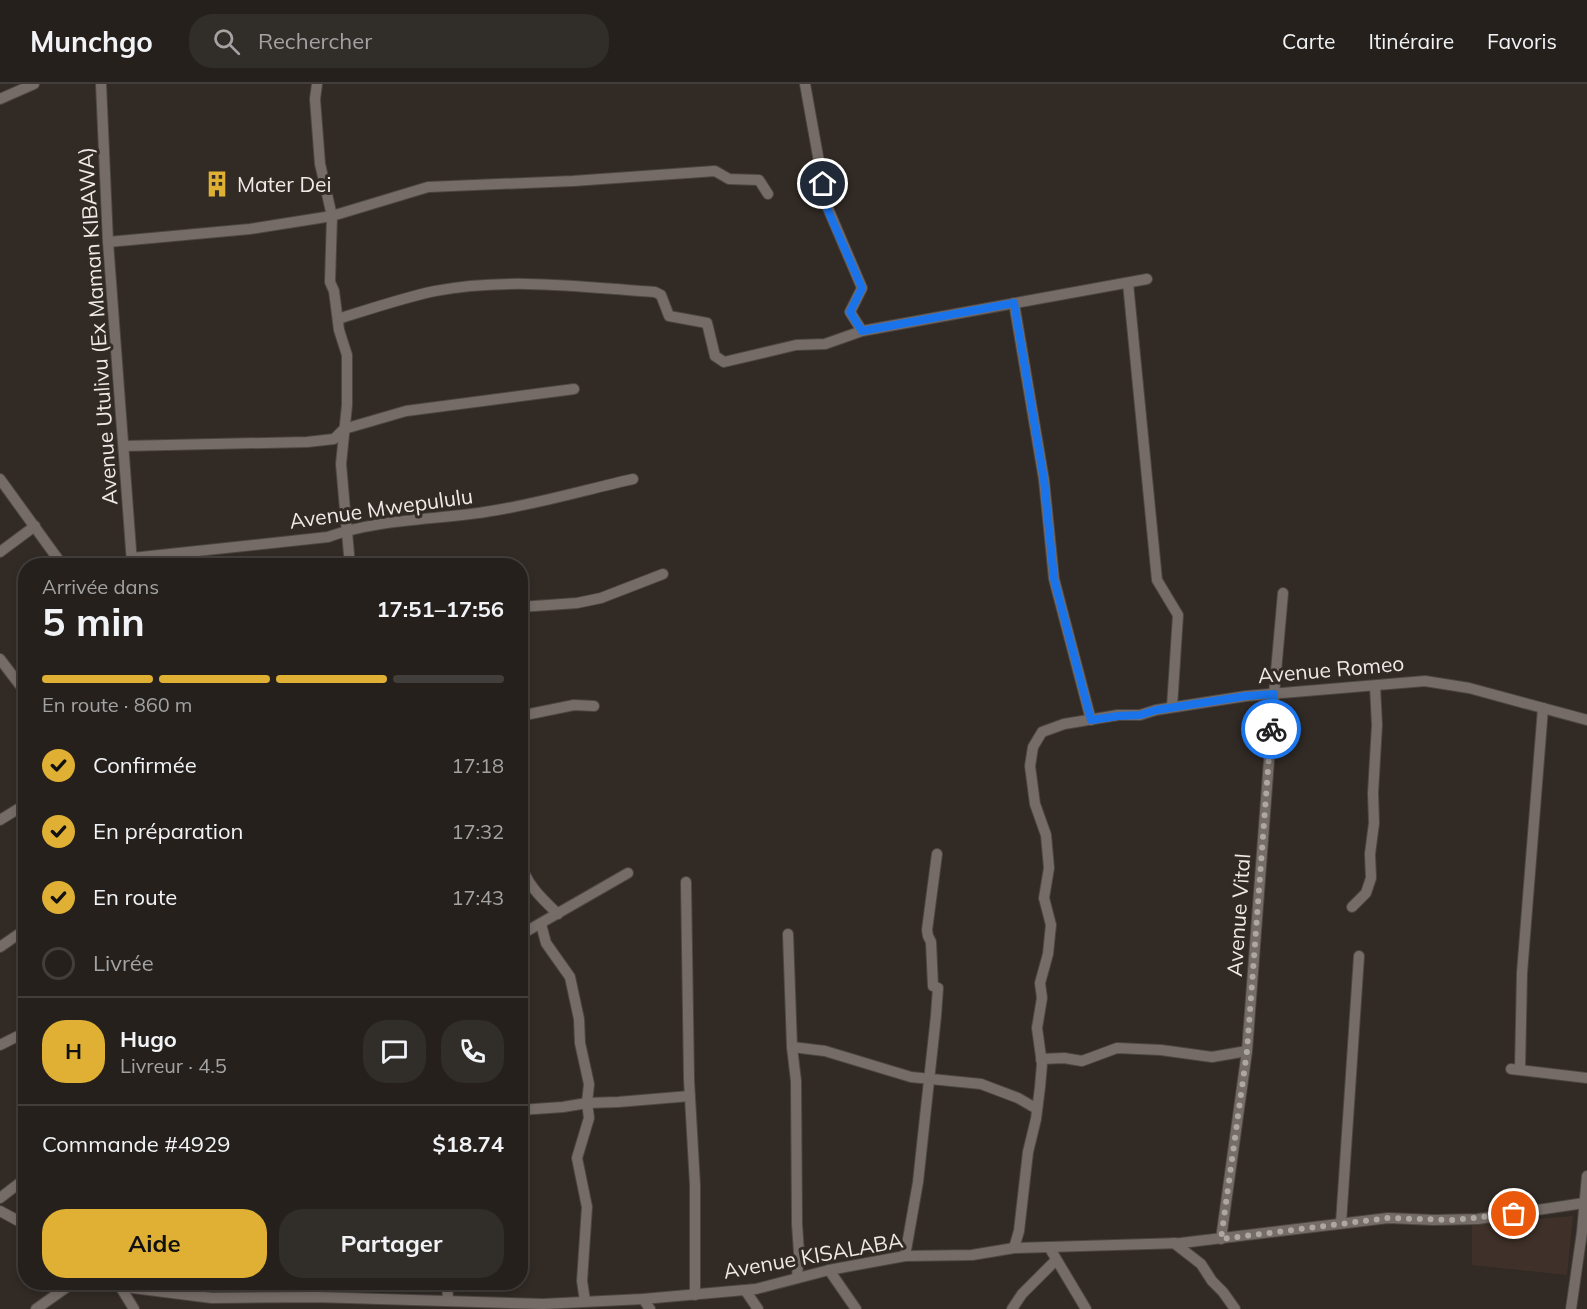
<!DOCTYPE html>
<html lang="fr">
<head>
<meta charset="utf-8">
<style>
  body { margin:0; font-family:Mulish,sans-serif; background:#312d29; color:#f1f3f6; height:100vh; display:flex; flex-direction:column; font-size:22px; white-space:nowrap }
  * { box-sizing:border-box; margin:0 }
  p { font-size:20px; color:#a3a3a3 }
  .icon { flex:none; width:33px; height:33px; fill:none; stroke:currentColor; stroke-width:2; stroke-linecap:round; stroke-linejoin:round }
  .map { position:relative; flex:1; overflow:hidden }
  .side { position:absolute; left:18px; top:474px; width:510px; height:732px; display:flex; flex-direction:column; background:#25201c; border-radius:24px; box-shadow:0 3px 9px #0003,0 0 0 2px #423e3b }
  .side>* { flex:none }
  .pin { position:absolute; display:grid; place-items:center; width:51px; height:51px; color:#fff; margin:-26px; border:3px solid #fff; border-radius:50%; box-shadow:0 2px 6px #0007 }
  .courier { position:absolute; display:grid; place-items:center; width:60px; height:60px; margin:-30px; border:4px solid #1a73e8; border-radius:50%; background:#fff; color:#222; box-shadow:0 2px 8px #0007 }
  .overview em { font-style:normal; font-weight:700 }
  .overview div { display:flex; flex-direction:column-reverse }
  .overview { display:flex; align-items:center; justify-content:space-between; height:102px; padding:0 24px }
  h1 { font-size:39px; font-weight:700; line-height:45px }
  .bar { display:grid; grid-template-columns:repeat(4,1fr); gap:9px 6px; align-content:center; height:72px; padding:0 24px }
  .bar i { height:8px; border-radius:4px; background:#423e3b }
  .bar .active { background:#dfb034 }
  .bar p { grid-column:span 4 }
  .line { display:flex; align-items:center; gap:15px; padding:0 24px; border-top:2px solid #423e3b }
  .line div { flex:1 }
  .round { display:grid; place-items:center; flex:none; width:63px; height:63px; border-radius:24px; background:#312d29 }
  ol { padding:0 24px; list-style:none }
  li { display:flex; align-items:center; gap:18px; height:66px }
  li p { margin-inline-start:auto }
  li .icon { padding:6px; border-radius:50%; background:#dfb034; color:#111; stroke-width:4 }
  li:last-child { color:#a3a3a3 }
  li i { width:33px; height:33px; border:3px solid #423e3b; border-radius:50% }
  .button { display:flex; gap:12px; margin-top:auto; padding:12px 24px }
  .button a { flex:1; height:69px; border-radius:24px; background:#dfb034; color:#111; font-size:24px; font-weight:700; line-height:69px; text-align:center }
  .button a+a { background:#312d29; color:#f1f3f6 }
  header { display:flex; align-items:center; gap:36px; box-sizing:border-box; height:84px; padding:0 30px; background:#25201c; border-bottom:2px solid #423e3b }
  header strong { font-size:28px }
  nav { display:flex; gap:33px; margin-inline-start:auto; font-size:21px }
  .search { width:420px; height:54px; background:#312d29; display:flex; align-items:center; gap:15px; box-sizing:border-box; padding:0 21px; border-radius:24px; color:#a3a3a3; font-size:22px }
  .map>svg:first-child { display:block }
</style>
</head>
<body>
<header>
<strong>Munchgo</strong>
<div class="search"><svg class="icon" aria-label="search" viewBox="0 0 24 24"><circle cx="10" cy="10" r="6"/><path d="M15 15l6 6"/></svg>Rechercher</div>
<nav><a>Carte</a><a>Itinéraire</a><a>Favoris</a></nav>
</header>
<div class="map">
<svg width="1587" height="1225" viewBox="0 0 1587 1225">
  <rect width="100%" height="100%" fill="#312a25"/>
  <polygon fill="#3f3129" points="1573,1132 1567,1191 1472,1181 1472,1140"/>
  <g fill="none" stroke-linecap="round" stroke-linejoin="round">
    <g stroke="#4c4642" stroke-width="12">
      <g id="minor">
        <polyline points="101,0 108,158 132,479"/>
        <polyline points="317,0 315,15 320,80 332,132 330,198 334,207 339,246 347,271 347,321 341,380 350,482"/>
        <polyline points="805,0 827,122 862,204 850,228 862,247"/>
        <polyline points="0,15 34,0"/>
        <polyline points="108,158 250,145 332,132 428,103 573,97 715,87 729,95 759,96 768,110"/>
        <polyline points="1128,199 1157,496 1178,531 1172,623"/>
        <polyline points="1014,219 1044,396 1054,495 1091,636"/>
        <path d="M338 235C370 225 402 214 435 207 507 193 583 203 655 208L661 211 669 232 707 239 715 272 724 278 796 261 825 260 862 247 1147 195"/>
        <polyline points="124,362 307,358 334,355 344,345 406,327 574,305"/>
        <polyline points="0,395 63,482"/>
        <polyline points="0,468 35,442"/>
        <path d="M132 474 328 453C378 435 433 436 485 428 534 421 584 406 633 395"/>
        <polyline points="520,523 577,519 601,514 663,490"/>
        <polyline points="0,575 26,609"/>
        <polyline points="520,632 574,621 594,622"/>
        <polyline points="0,736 26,720"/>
        <path d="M520 775C524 798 541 814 558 830"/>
        <polyline points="686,798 689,996 695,1101 695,1211"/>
        <polyline points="1352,823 1366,809 1371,794 1370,770 1374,739 1373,709 1377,641 1375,602"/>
        <polyline points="541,840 546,859 570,893 579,935 580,959 589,1000 587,1019 589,1034 577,1074 587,1123 582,1197 585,1217"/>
        <polyline points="788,850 792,963 796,997 797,1140 799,1169 797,1193"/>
        <polyline points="520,851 628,789"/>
        <polyline points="0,863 26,845"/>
        <polyline points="0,961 26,948"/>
        <polyline points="792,963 825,967 911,993 981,1000 1018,1014 1037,1025"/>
        <polyline points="1041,975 1064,974 1082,977 1117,964 1161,966 1212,973 1247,967"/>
        <polyline points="1511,985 1587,994"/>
        <polyline points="1520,985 1522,889 1543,624"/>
        <polyline points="520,1026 563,1023 587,1019 618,1018 690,1012"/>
        <polyline points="0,1114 26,1094"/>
        <polyline points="0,1127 26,1141"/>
        <polyline points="1341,1139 1359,872"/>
        <polyline points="1221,1155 1247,967 1274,610 1283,509"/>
        <polyline points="1174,1159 1201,1180 1212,1197 1223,1208 1235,1225"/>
        <polyline points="1049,1163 1086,1225"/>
        <polyline points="1014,1164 1019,1147 1028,1068 1036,1035 1040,1003 1042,980 1037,944 1042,914 1040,899 1048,870 1050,850 1051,841 1044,814 1049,784 1046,751 1035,720 1030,682 1033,663 1042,648 1064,640 1118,631 1140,631 1156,626 1246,612 1425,597 1469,604 1587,636"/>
        <polyline points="905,1172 918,1098 936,932 938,904 933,902 931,858 928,852 927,846 937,770"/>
        <polyline points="829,1186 856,1225"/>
        <polyline points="119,1198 125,1203 212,1214 316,1213 543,1220 643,1215 756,1205 829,1186 905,1172 972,1171 1014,1164 1181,1159 1388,1134 1434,1136 1478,1135 1584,1119"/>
        <polyline points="447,1198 448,1216"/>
        <polyline points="118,1199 134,1225"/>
        <polyline points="745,1206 758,1225"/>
        <polyline points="643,1215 650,1225"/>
        <polyline points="36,1225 74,1198"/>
        <polyline points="1012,1225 1022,1210 1056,1176"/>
        <polyline points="1571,1225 1582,1148 1587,1092"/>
      </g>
    </g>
    <use href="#minor" stroke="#766c67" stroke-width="10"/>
  </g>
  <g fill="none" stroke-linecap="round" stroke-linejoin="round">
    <polyline stroke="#aca7a3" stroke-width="6" stroke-dasharray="0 10.8" points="1271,645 1247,967 1221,1155 1388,1134 1452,1136 1514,1130"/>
    <polyline stroke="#1a73e8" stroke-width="8" points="823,100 826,122 862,204 850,228 862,247 1014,219 1044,396 1054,495 1091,636 1118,632 1140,631 1156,626 1246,612 1274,610 1271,645"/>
  </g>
  <defs>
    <g id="building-bare" transform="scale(2.07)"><path d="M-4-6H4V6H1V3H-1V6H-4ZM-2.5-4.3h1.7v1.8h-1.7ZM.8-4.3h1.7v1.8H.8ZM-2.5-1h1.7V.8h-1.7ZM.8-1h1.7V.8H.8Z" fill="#dfb034" stroke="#312a25" stroke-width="2.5" paint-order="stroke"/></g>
  </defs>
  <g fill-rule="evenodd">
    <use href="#building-bare" x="217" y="100"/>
  </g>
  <g text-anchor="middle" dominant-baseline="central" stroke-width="6" stroke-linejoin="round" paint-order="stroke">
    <g font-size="21" fill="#efeae7" stroke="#312a25" text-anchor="start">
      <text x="237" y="100">Mater Dei</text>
    </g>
    <g font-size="21" fill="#efeae7" stroke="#312a25">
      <text transform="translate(97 242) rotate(-94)">Avenue Utulivu (Ex Maman KIBAWA)</text>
      <text transform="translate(381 424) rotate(-8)">Avenue Mwepululu</text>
      <text transform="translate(1331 585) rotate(-5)">Avenue Romeo</text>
      <text transform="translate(1238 831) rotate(-86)">Avenue Vital</text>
      <text transform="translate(813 1171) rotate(-10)">Avenue KISALABA</text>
    </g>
  </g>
</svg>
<div class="pin" style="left:1514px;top:1130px;background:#ea580c"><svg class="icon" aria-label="bag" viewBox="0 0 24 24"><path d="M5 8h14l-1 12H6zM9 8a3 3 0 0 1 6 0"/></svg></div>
<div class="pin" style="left:823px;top:100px;background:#1f2937"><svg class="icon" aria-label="home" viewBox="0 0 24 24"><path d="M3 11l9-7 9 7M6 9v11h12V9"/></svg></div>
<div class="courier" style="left:1271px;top:645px"><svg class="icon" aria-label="bike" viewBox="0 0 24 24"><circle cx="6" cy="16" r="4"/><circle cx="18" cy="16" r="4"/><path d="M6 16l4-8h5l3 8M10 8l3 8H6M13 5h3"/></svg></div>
<section class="side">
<div class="overview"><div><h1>5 min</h1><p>Arrivée dans</p></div><em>17:51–17:56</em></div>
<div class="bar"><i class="active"></i><i class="active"></i><i class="active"></i><i></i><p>En route · 860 m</p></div>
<ol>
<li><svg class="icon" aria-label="check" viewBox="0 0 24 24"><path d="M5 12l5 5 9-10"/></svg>Confirmée<p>17:18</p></li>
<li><svg class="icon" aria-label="check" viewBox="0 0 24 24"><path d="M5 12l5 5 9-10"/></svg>En préparation<p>17:32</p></li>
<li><svg class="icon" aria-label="check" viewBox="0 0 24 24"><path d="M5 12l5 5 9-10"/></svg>En route<p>17:43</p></li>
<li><i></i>Livrée</li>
</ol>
<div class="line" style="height:108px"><b class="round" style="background:#dfb034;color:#111">H</b><div><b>Hugo</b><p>Livreur · 4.5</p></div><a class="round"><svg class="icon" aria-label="chat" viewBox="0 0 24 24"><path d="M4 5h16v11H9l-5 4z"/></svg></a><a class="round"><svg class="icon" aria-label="phone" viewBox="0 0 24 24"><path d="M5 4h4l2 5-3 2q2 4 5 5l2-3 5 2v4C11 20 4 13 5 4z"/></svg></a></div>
<div class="line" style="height:78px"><div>Commande #4929</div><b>$18.74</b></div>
<div class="button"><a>Aide</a><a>Partager</a></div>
</section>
</div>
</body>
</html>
